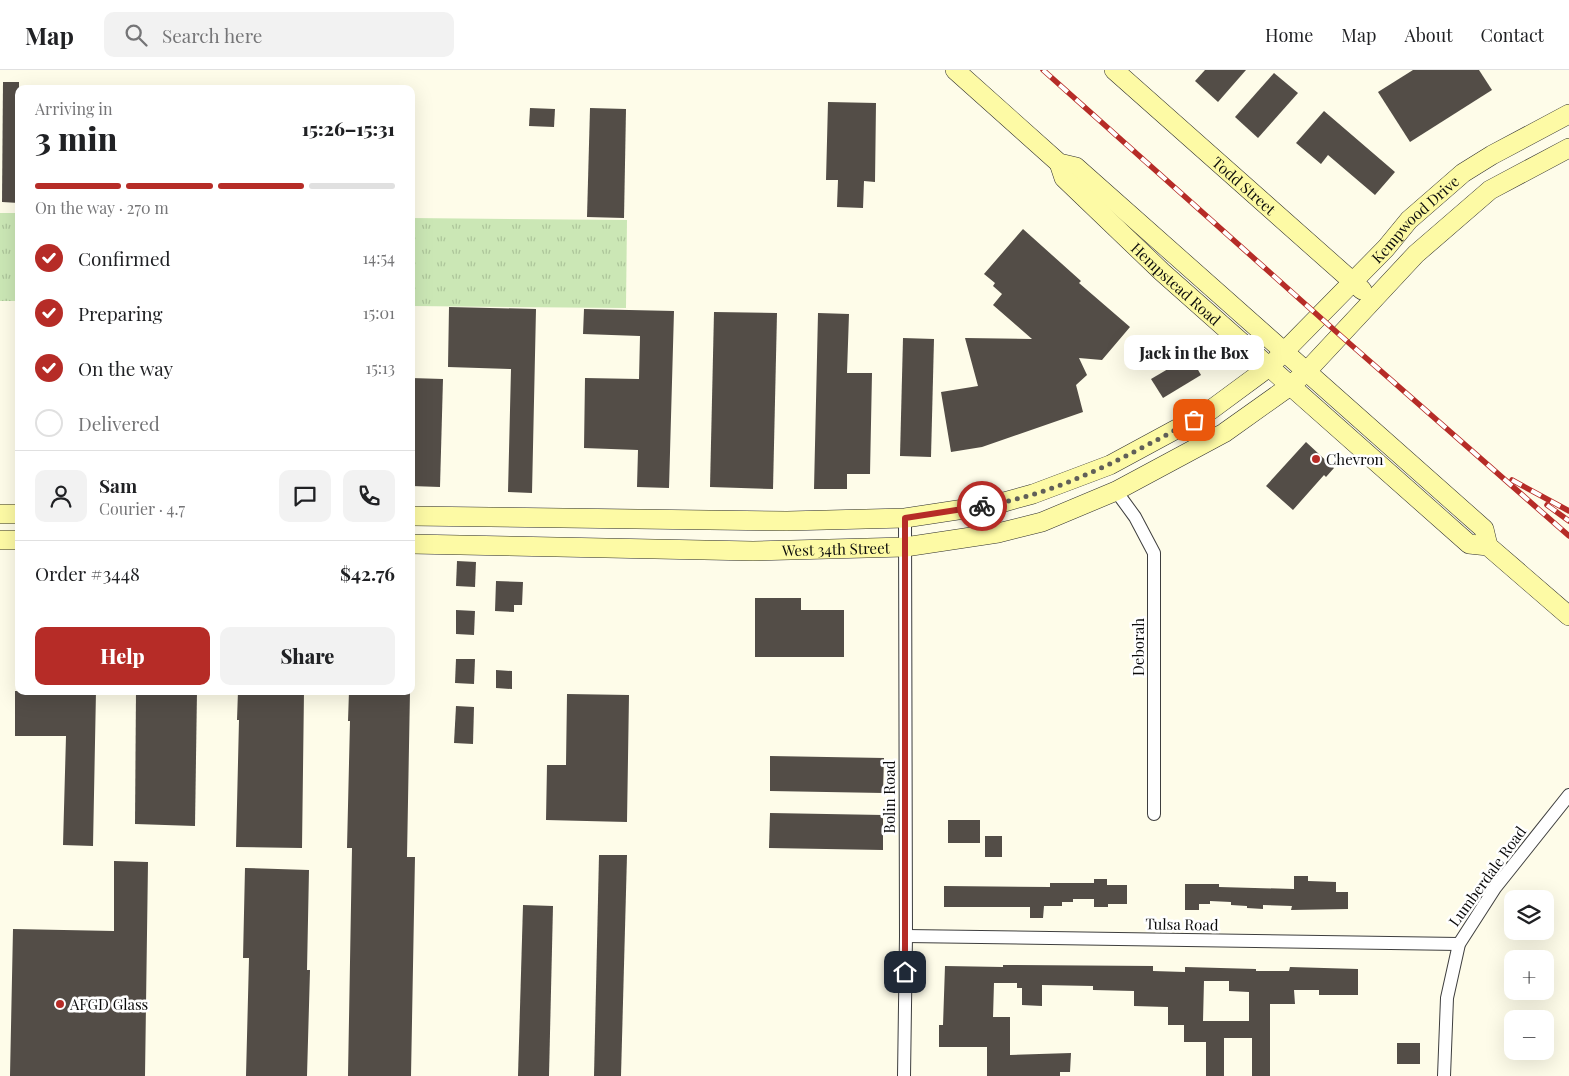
<!DOCTYPE html>
<html lang="en">
<head>
<meta charset="utf-8">
<style>
  body { margin:0; font-family:"Playfair Display",serif; background:#f2f2f2; color:#202124; height:100vh; display:flex; flex-direction:column; font-size:19px; white-space:nowrap }
  * { box-sizing:border-box; margin:0 }
  p { font-size:16px; color:#757577 }
  .icon { flex:none; width:28px; height:28px; fill:none; stroke:currentColor; stroke-width:2; stroke-linecap:round; stroke-linejoin:round }
  .map { position:relative; flex:1; overflow:hidden }
  .drawer { position:absolute; left:15px; top:15px; width:400px; height:610px; display:flex; flex-direction:column; background:#fff; border-radius:10px; box-shadow:0 5px 20px #0002 }
  .drawer>* { flex:none }
  .controls { position:absolute; left:1504px; top:820px; display:grid; gap:10px }
  .controls a { display:grid; place-items:center; width:50px; height:50px; border-radius:10px; background:#fff; box-shadow:0 5px 20px #0002; font-size:25px }
  .pin { position:absolute; display:grid; place-items:center; width:42px; height:42px; color:#fff; margin:-21px; border-radius:10px; box-shadow:0 2px 8px #0006 }
  .courier { position:absolute; display:grid; place-items:center; width:50px; height:50px; margin:-25px; border:4px solid #b62c27; border-radius:50%; background:#fff; color:#222; box-shadow:0 1px 6px #0007 }
  .bubble { position:absolute; height:35px; border-radius:10px; background:#fff; box-shadow:0 5px 20px #0002; font-size:16px; font-weight:800; line-height:35px; text-align:center }
  .summary em { font-style:normal; font-weight:800 }
  .summary div { display:flex; flex-direction:column-reverse }
  .summary { display:flex; align-items:center; justify-content:space-between; height:85px; padding:0 20px }
  h1 { font-size:32px; font-weight:800; line-height:38px }
  .bar { display:grid; grid-template-columns:repeat(4,1fr); gap:8px 5px; align-content:center; height:60px; padding:0 20px }
  .bar i { height:6px; border-radius:4px; background:#e0e0e0 }
  .bar .current { background:#b62c27 }
  .bar p { grid-column:span 4 }
  .line { display:flex; align-items:center; gap:12px; padding:0 20px; border-top:1px solid #e0e0e0 }
  .line div { flex:1 }
  .round { display:grid; place-items:center; flex:none; width:52px; height:52px; border-radius:10px; background:#f2f2f2 }
  ol { padding:0 20px; list-style:none }
  li { display:flex; align-items:center; gap:15px; height:55px }
  li p { margin-inline-start:auto }
  li .icon { padding:5px; border-radius:50%; background:#b62c27; color:#fff; stroke-width:4 }
  li:last-child { color:#757577 }
  li i { width:28px; height:28px; border:2px solid #e0e0e0; border-radius:50% }
  .button { display:flex; gap:10px; margin-top:auto; padding:10px 20px }
  .button a { flex:1; height:58px; border-radius:10px; background:#b62c27; color:#fff; font-size:20px; font-weight:800; line-height:58px; text-align:center }
  .button a+a { background:#f2f2f2; color:#202124 }
  header { display:flex; align-items:center; gap:30px; box-sizing:border-box; height:70px; padding:0 25px; background:#fff; border-bottom:1px solid #e0e0e0 }
  header strong { font-size:24px }
  nav { display:flex; gap:28px; margin-inline-start:auto; font-size:18px }
  .search { width:350px; height:45px; background:#f2f2f2; display:flex; align-items:center; gap:12px; box-sizing:border-box; padding:0 18px; border-radius:10px; color:#757577; font-size:19px }
  .map>svg:first-child { display:block }
</style>
</head>
<body>
<header>
<strong>Map</strong>
<div class="search"><svg class="icon" aria-label="search" viewBox="0 0 24 24"><circle cx="10" cy="10" r="6"/><path d="M15 15l6 6"/></svg>Search here</div>
<nav><a>Home</a><a>Map</a><a>About</a><a>Contact</a></nav>
</header>
<div class="map">
<svg width="1569" height="1006" viewBox="0 0 1569 1006">
  <defs>
    <pattern id="grass-tufts" width="24" height="20" patternUnits="userSpaceOnUse" patternTransform="scale(1.25)"><rect width="24" height="20" fill="#cbe7b5"/><path d="M3 7l-1-3M5 7V3M7 7l1-3M15 17l-1-3M17 17v-4M19 17l1-3" fill="none" stroke="#adc59a"/></pattern>
  </defs>
  <rect width="100%" height="100%" fill="#fefce9"/>
  <g fill="url(#grass-tufts)">
    <rect x="0" y="143" width="19" height="88"/>
    <polygon points="411,148 627,150 626,238 411,236"/>
  </g>
  <g fill="#534d47" fill-rule="evenodd">
    <polygon points="1205,0 1246,0 1218,32 1195,11"/>
    <polygon points="1413,0 1479,0 1492,20 1410,72 1378,22"/>
    <polygon points="1274,3 1298,23 1258,68 1235,47"/>
    <polygon points="3,12 19,12 19,133 2,132"/>
    <polygon points="828,32 876,33 875,112 864,111 863,138 837,137 838,110 826,110"/>
    <polygon points="530,38 555,39 554,57 529,56"/>
    <polygon points="590,38 626,39 624,148 587,147"/>
    <polygon points="1324,41 1395,102 1375,125 1328,85 1321,94 1296,73"/>
    <polygon points="1023,159 1081,211 1079,213 1130,257 1102,290 1079,288 1087,305 1076,315 1083,342 982,377 951,382 941,322 978,316 965,268 1032,269 993,235 1002,224 993,216 995,213 984,204"/>
    <polygon points="449,237 536,239 532,423 508,422 511,299 448,297"/>
    <polygon points="584,239 674,241 669,418 637,417 638,380 584,378 585,308 639,309 640,266 583,264"/>
    <polygon points="714,242 777,243 773,419 710,417"/>
    <polygon points="818,243 849,244 847,303 872,303 870,404 847,404 847,419 814,419"/>
    <polygon points="903,268 934,269 931,387 900,386"/>
    <polygon points="1190,286 1201,305 1163,328 1151,309"/>
    <polygon points="411,308 443,309 440,417 411,416"/>
    <polygon points="1306,372 1334,398 1326,407 1324,405 1293,440 1266,416"/>
    <polygon points="457,491 476,492 475,517 456,516"/>
    <polygon points="496,511 523,512 522,535 514,535 514,542 495,541"/>
    <polygon points="755,528 801,528 801,540 844,540 844,587 755,587"/>
    <polygon points="456,540 475,541 474,565 456,564"/>
    <polygon points="456,589 475,589 474,614 455,613"/>
    <polygon points="496,600 512,601 512,619 496,618"/>
    <polygon points="15,621 96,621 93,776 63,775 66,666 15,666"/>
    <polygon points="136,621 197,621 195,756 135,754"/>
    <polygon points="238,621 304,621 302,778 236,777 239,650 237,650"/>
    <polygon points="349,621 410,621 407,787 415,787 411,1006 348,1006 352,778 347,778 350,651 348,651"/>
    <polygon points="567,624 629,625 627,752 546,750 547,695 566,695"/>
    <polygon points="456,636 474,637 473,674 454,673"/>
    <polygon points="770,686 884,688 883,723 770,721"/>
    <polygon points="770,743 883,745 883,780 769,778"/>
    <rect x="948" y="750" width="32" height="23"/>
    <rect x="985" y="766" width="17" height="21"/>
    <polygon points="599,785 627,785 621,1006 594,1006"/>
    <polygon points="114,791 148,792 145,1006 10,1006 13,859 114,861"/>
    <polygon points="245,798 309,800 307,900 310,900 307,1006 246,1006 249,888 243,888"/>
    <polygon points="1294,806 1308,806 1308,811 1336,812 1336,822 1348,822 1348,839 1291,840 1292,836 1263,835 1263,839 1247,838 1247,836 1231,835 1231,832 1210,831 1210,834 1199,834 1199,840 1185,840 1185,814 1219,814 1219,817 1294,819"/>
    <polygon points="1094,809 1107,809 1107,815 1127,815 1127,834 1108,834 1108,837 1094,837 1094,829 1073,829 1073,832 1062,832 1062,836 1044,836 1043,848 1030,848 1030,837 944,837 944,816 1050,817 1050,813 1094,813"/>
    <polygon points="523,835 553,836 549,1006 518,1006"/>
    <path d="M1003 895 1153 896V901L1185 902V897L1256 899V901H1289L1290 897 1358 899V925H1319V920H1294L1295 934H1270V1006H1252V968H1224V1006H1206V972H1184V955H1168V937L1134 936V921L1093 920V916L1042 915V936L1022 935V918H1017V913H994L993 947H1010V985L1071 983 1070 1002H1060V1006H987V977H939V955H943L945 896 1003 897ZM1204 911H1229V921L1249 922V951H1203Z"/>
    <rect x="1397" y="973" width="23" height="21"/>
  </g>
  <g fill="none" stroke-linecap="round" stroke-linejoin="round">
    <g stroke="#3e3e3e" stroke-width="14">
      <g id="street">
        <polyline points="1116,421 1135,447 1154,483 1154,744"/>
        <polyline points="906,866 1459,874"/>
        <polyline points="904,1006 906,866 905,448"/>
        <polyline points="1444,1006 1447,928 1459,874 1495,818 1569,725"/>
      </g>
    </g>
    <g stroke="#2d2d2d" stroke-width="20">
      <g id="secondary">
        <polyline points="955,0 1059,93 1076,97 1484,459 1488,476"/>
        <path id="s1" d="M1114 0 1362 220"/>
        <path id="s2" d="M1059 93 1064 108 1162 202 1469 474 1488 476 1569 546"/>
        <polyline points="0,444 19,444"/>
        <path id="s3" d="M411 446 787 451 905 448 997 434 1033 424 1110 395 1208 342 1269 297 1386 178 1409 150 1463 103 1492 85 1569 44"/>
        <polyline points="0,470 19,470"/>
        <path id="s4" d="M411 474 753 481 905 477 998 463 1042 452 1116 421 1224 363 1290 316 1306 302 1416 184 1490 120 1569 78"/>
      </g>
    </g>
    <use href="#street" stroke="#fff" stroke-width="12"/>
    <use href="#secondary" stroke="#fdfaa5" stroke-width="19"/>
    <g stroke="#b62c27" stroke-width="5.5">
      <g id="rail">
        <polyline points="1043,0 1341,266 1569,466"/>
        <polyline points="1512,410 1569,441"/>
        <polyline points="1547,435 1569,451"/>
      </g>
    </g>
    <use href="#rail" stroke="#fff" stroke-width="4" stroke-dasharray="11" stroke-linecap="butt"/>
  </g>
  <g fill="none" stroke-linecap="round" stroke-linejoin="round">
    <path stroke="#605f59" stroke-width="5" stroke-dasharray="0 9" d="M982 436C1058 425 1127 386 1194 350"/>
    <polyline stroke="#b62c27" stroke-width="6" points="905,902 905,448 982,436"/>
  </g>
  <g fill="#b62c27" stroke="#fff" stroke-width="2">
    <circle cx="1316" cy="389" r="5"/>
    <circle cx="60" cy="934" r="5"/>
  </g>
  <g text-anchor="middle" dominant-baseline="central" stroke-width="5" stroke-linejoin="round" paint-order="stroke">
    <g font-size="15" fill="#0b0b0b" stroke="#fff">
      <text stroke="none"><textPath href="#s1" startOffset="174">Todd Street</textPath></text>
      <text stroke="none"><textPath href="#s3" startOffset="1102">Kempwood Drive</textPath></text>
      <text stroke="none"><textPath href="#s2" startOffset="170">Hempstead Road</textPath></text>
      <text stroke="none"><textPath href="#s4" startOffset="425">West 34th Street</textPath></text>
      <text transform="translate(1138 577) rotate(-90)">Deborah</text>
      <text transform="translate(889 727) rotate(-90)">Bolin Road</text>
      <text transform="translate(1487 806) rotate(-54)">Lumberdale Road</text>
      <text transform="translate(1182 854) rotate(1)">Tulsa Road</text>
    </g>
    <g font-size="15" fill="#0b0b0b" stroke="#fff" text-anchor="start">
      <text x="1326" y="389">Chevron</text>
      <text x="70" y="934">AFGD Glass</text>
    </g>
  </g>
</svg>
<div class="controls">
<a><svg class="icon" aria-label="layers" viewBox="0 0 24 24"><path d="M12 4l9 5-9 5-9-5zM3 14l9 5 9-5"/></svg></a>
<a>+</a>
<a>−</a>
</div>
<div class="pin" style="left:1194px;top:350px;background:#ea580c"><svg class="icon" aria-label="bag" viewBox="0 0 24 24"><path d="M5 8h14l-1 12H6zM9 8a3 3 0 0 1 6 0"/></svg></div>
<div class="pin" style="left:905px;top:902px;background:#1f2937"><svg class="icon" aria-label="home" viewBox="0 0 24 24"><path d="M3 11l9-7 9 7M6 9v11h12V9"/></svg></div>
<div class="courier" style="left:982px;top:436px"><svg class="icon" aria-label="bike" viewBox="0 0 24 24"><circle cx="6" cy="16" r="4"/><circle cx="18" cy="16" r="4"/><path d="M6 16l4-8h5l3 8M10 8l3 8H6M13 5h3"/></svg></div>
<div class="bubble" style="left:1124px;top:265px;width:140px">Jack in the Box</div>
<section class="drawer">
<div class="summary"><div><h1>3 min</h1><p>Arriving in</p></div><em>15:26–15:31</em></div>
<div class="bar"><i class="current"></i><i class="current"></i><i class="current"></i><i></i><p>On the way · 270 m</p></div>
<ol>
<li><svg class="icon" aria-label="check" viewBox="0 0 24 24"><path d="M5 12l5 5 9-10"/></svg>Confirmed<p>14:54</p></li>
<li><svg class="icon" aria-label="check" viewBox="0 0 24 24"><path d="M5 12l5 5 9-10"/></svg>Preparing<p>15:01</p></li>
<li><svg class="icon" aria-label="check" viewBox="0 0 24 24"><path d="M5 12l5 5 9-10"/></svg>On the way<p>15:13</p></li>
<li><i></i>Delivered</li>
</ol>
<div class="line" style="height:90px"><a class="round"><svg class="icon" aria-label="person" viewBox="0 0 24 24"><circle cx="12" cy="8" r="4"/><path d="M4 21q1-7 8-7t8 7"/></svg></a><div><b>Sam</b><p>Courier · 4.7</p></div><a class="round"><svg class="icon" aria-label="chat" viewBox="0 0 24 24"><path d="M4 5h16v11H9l-5 4z"/></svg></a><a class="round"><svg class="icon" aria-label="phone" viewBox="0 0 24 24"><path d="M5 4h4l2 5-3 2q2 4 5 5l2-3 5 2v4C11 20 4 13 5 4z"/></svg></a></div>
<div class="line" style="height:65px"><div>Order #3448</div><b>$42.76</b></div>
<div class="button"><a>Help</a><a>Share</a></div>
</section>
</div>
</body>
</html>
